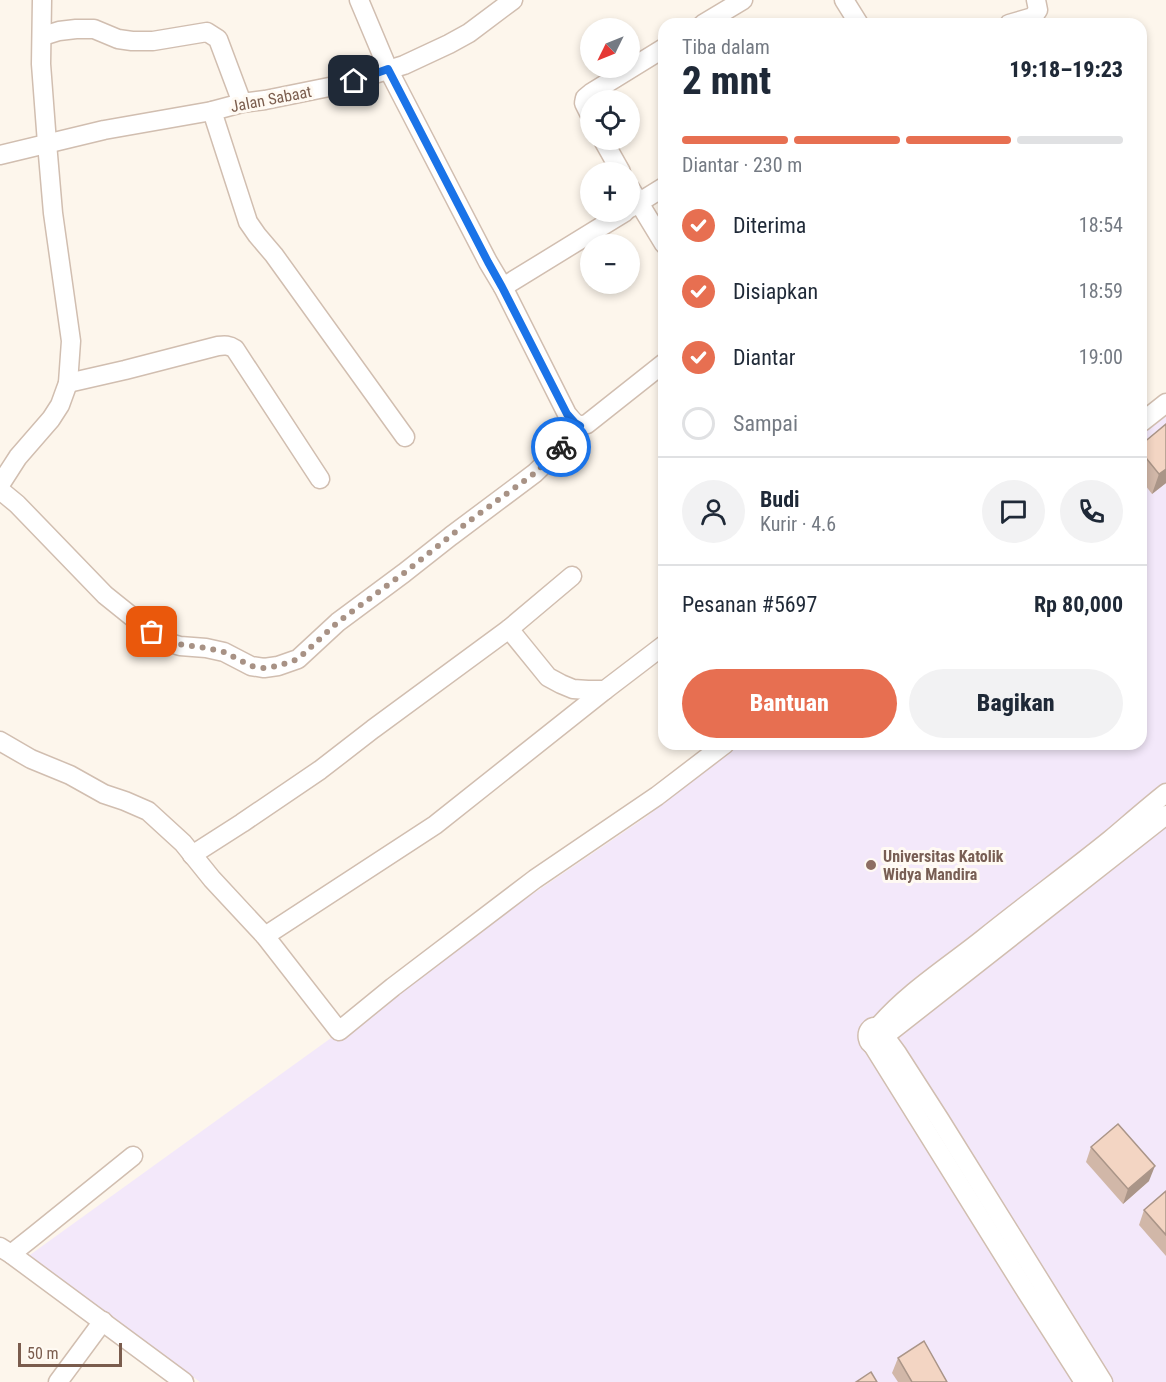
<!DOCTYPE html>
<html lang="id">
<head>
<meta charset="utf-8">
<style>
  body { margin:0; font-family:"Roboto Condensed",sans-serif; background:#f2f2f3; color:#1f2937; height:100vh; display:flex; flex-direction:column; font-size:22px; white-space:nowrap }
  * { box-sizing:border-box; margin:0 }
  p { font-size:20px; color:#747a83 }
  .icon { flex:none; width:33px; height:33px; fill:none; stroke:currentColor; stroke-width:2; stroke-linecap:round; stroke-linejoin:round }
  .map { position:relative; flex:1; overflow:hidden }
  .sheet { position:absolute; left:658px; top:18px; width:489px; height:732px; display:flex; flex-direction:column; background:#fff; border-radius:18px; box-shadow:0 3px 9px #0003 }
  .sheet>* { flex:none }
  .needle { width:39px; rotate:227deg }
  .controls { position:absolute; left:580px; top:18px; display:grid; gap:12px }
  .controls a { display:grid; place-items:center; width:60px; height:60px; border-radius:50%; background:#fff; box-shadow:0 3px 9px #0003; font-size:30px }
  .scale { position:absolute; left:18px; bottom:15px; width:104px; box-sizing:border-box; padding-left:6px; border:3px solid #7a5c4d; border-top:0; font-size:16px; line-height:21px; white-space:nowrap; color:#7a5c4d; -webkit-text-stroke:4px #fffaf3; paint-order:stroke }
  .pin { position:absolute; display:grid; place-items:center; width:51px; height:51px; color:#fff; margin:-26px; border-radius:12px; box-shadow:0 3px 9px #0006 }
  .courier { position:absolute; display:grid; place-items:center; width:60px; height:60px; margin:-30px; border:4px solid #1a73e8; border-radius:50%; background:#fff; color:#222; box-shadow:0 2px 8px #0007 }
  .headline em { font-style:normal; font-weight:800 }
  .headline div { display:flex; flex-direction:column-reverse }
  .headline { display:flex; align-items:center; justify-content:space-between; height:102px; padding:0 24px }
  h1 { font-size:39px; font-weight:800; line-height:45px }
  .bar { display:grid; grid-template-columns:repeat(4,1fr); gap:9px 6px; align-content:center; height:72px; padding:0 24px }
  .bar i { height:8px; border-radius:4px; background:#e0e1e3 }
  .bar .selected { background:#e76f51 }
  .bar p { grid-column:span 4 }
  .line { display:flex; align-items:center; gap:15px; padding:0 24px; border-top:2px solid #e0e1e3 }
  .line div { flex:1 }
  .round { display:grid; place-items:center; flex:none; width:63px; height:63px; border-radius:32px; background:#f2f2f3 }
  ol { padding:0 24px; list-style:none }
  li { display:flex; align-items:center; gap:18px; height:66px }
  li p { margin-inline-start:auto }
  li .icon { padding:6px; border-radius:50%; background:#e76f51; color:#fff; stroke-width:4 }
  li:last-child { color:#747a83 }
  li i { width:33px; height:33px; border:3px solid #e0e1e3; border-radius:50% }
  .cta { display:flex; gap:12px; margin-top:auto; padding:12px 24px }
  .cta a { flex:1; height:69px; border-radius:36px; background:#e76f51; color:#fff; font-size:24px; font-weight:800; line-height:69px; text-align:center }
  .cta a+a { background:#f2f2f3; color:#1f2937 }
  .map>svg:first-child { display:block }
</style>
</head>
<body>
<div class="map">
<svg width="1166" height="1382" viewBox="0 0 1166 1382">
  <rect width="100%" height="100%" fill="#fdf6ec"/>
  <polygon fill="#f3e8fa" points="1166,411 1166,1382 200,1382 27,1257 506,912 646,817 736,744 1142,744 1142,429"/>
  <g fill="none" stroke-linecap="round" stroke-linejoin="round">
    <g stroke="#d1beb0" stroke-width="21">
      <g id="minor">
        <polyline points="359,0 388,69 488,262 503,287 625,212"/>
        <polyline points="844,0 859,24"/>
        <polyline points="703,24 743,0"/>
        <polyline points="1009,24 1033,17 1038,10 1036,0"/>
        <polyline points="43,36 59,31 76,29 94,29 118,39 132,41 153,41 207,32 218,39 242,103"/>
        <polyline points="212,111 248,222 257,235 274,255 405,437"/>
        <polyline points="591,117 584,103 585,98 591,93 664,48"/>
        <polyline points="603,140 621,172"/>
        <polyline points="0,155 104,130 212,111 242,103 265,100 339,85 404,65 449,44 469,33 513,0"/>
        <polyline points="630,188 664,244"/>
        <polyline points="630,208 664,187"/>
        <path d="M503 287 567 414C574 422 576 427 587 424L664 363"/>
        <path d="M68 383 125 370 218 346C225 345 229 345 235 349L320 479"/>
        <polyline points="1142,422 1166,403"/>
        <polyline points="0,485 18,457 51,419 60,405 68,383 71,341 53,213 47,143 41,64 42,0"/>
        <polyline points="0,490 17,504 105,595 151,632 170,643 180,646 206,648 224,652 251,666 264,668 278,666 298,659 338,622 404,573 451,536 535,473 562,447 580,426"/>
        <polyline points="509,629 572,576"/>
        <polyline points="0,741 31,759 70,775 104,794 125,801 148,811 183,843 212,879 265,936 339,1031 393,987 535,879 657,796 725,744"/>
        <polyline points="192,855 242,823 320,770 373,729 509,629 548,677 561,684 573,689 588,690 605,690 664,645"/>
        <polyline points="265,936 435,825 605,690"/>
        <path d="M878 1027C908 992 948 967 983 939 1025 905 1068 874 1110 840 1129 824 1147 808 1166 793"/>
        <polyline points="886,1035 1166,815"/>
        <path d="M886 1038 884 1042C865 1055 862 1024 878 1027 884 1028 885 1033 886 1038L897 1053 940 1120 1103 1382"/>
        <polyline points="872,1044 1024,1288 1084,1382"/>
        <polyline points="0,1247 11,1254 184,1382"/>
        <polyline points="11,1254 35,1235 133,1156"/>
        <polyline points="58,1382 103,1321"/>
      </g>
    </g>
    <use href="#minor" stroke="#fff" stroke-width="18"/>
  </g>
  <g fill="#d1b7a8">
    <polygon points="1142,444 1166,483 1152,494 1142,481"/>
    <polygon points="1091,1147 1149,1181 1123,1204 1086,1162"/>
    <polygon points="1166,1191 1166,1256 1139,1225 1144,1210"/>
    <polygon points="898,1358 947,1382 898,1382 892,1373"/>
  </g>
  <g fill="#aa9588">
    <polygon points="1166,469 1166,483 1152,494 1159,474"/>
    <polygon points="1155,1166 1149,1181 1123,1204 1128,1189"/>
  </g>
  <g fill="#f3d5c3" stroke="#aa9588" stroke-width="1.5">
    <polygon points="1166,424 1166,469 1159,474 1142,453 1142,444"/>
    <polygon points="1118,1124 1155,1166 1128,1189 1091,1147"/>
    <polygon points="1166,1191 1166,1235 1144,1210"/>
    <polygon points="924,1341 947,1382 912,1382 898,1358"/>
    <polygon points="871,1372 877,1382 856,1382"/>
  </g>
  <g fill="none" stroke-linecap="round" stroke-linejoin="round">
    <polyline stroke="#a89285" stroke-width="6" stroke-dasharray="0 10.8" points="152,632 170,643 206,648 224,652 251,666 264,668 278,666 298,659 338,622 404,573 468,522 535,473 561,447"/>
    <polyline stroke="#1a73e8" stroke-width="8" points="354,81 388,69 488,262 502,287 567,414 575,423 580,426 561,447"/>
  </g>
  <circle fill="#8d6e63" stroke="#fffaf3" stroke-width="2" cx="871" cy="865" r="6"/>
  <g text-anchor="middle" dominant-baseline="central" stroke-width="6" stroke-linejoin="round" paint-order="stroke">
    <g font-size="16" fill="#7a5c4d" stroke="#fffaf3">
      <text transform="translate(271 99) rotate(-11)">Jalan Sabaat</text>
    </g>
    <g font-size="16" font-weight="bold" fill="#785e54" stroke="#fffaf3" text-anchor="start">
      <text x="883" y="856">Universitas Katolik<tspan x="883" dy="18">Widya Mandira</tspan></text>
    </g>
  </g>
</svg>
<div class="controls">
<a><svg class="needle" viewBox="-14 -14 28 28"><path d="M0-13l5 13h-10z" fill="#e53935"/><path d="M0 13l5-13h-10z" fill="#747a83"/></svg></a>
<a><svg class="icon" aria-label="locate" viewBox="0 0 24 24"><circle cx="12" cy="12" r="6"/><path d="M12 2v4M12 18v4M2 12h4M18 12h4"/></svg></a>
<a>+</a>
<a>−</a>
</div>
<div class="scale">50 m</div>
<div class="pin" style="left:152px;top:632px;background:#ea580c"><svg class="icon" aria-label="bag" viewBox="0 0 24 24"><path d="M5 8h14l-1 12H6zM9 8a3 3 0 0 1 6 0"/></svg></div>
<div class="pin" style="left:354px;top:81px;background:#1f2937"><svg class="icon" aria-label="home" viewBox="0 0 24 24"><path d="M3 11l9-7 9 7M6 9v11h12V9"/></svg></div>
<div class="courier" style="left:561px;top:447px"><svg class="icon" aria-label="bike" viewBox="0 0 24 24"><circle cx="6" cy="16" r="4"/><circle cx="18" cy="16" r="4"/><path d="M6 16l4-8h5l3 8M10 8l3 8H6M13 5h3"/></svg></div>
<section class="sheet">
<div class="headline"><div><h1>2 mnt</h1><p>Tiba dalam</p></div><em>19:18–19:23</em></div>
<div class="bar"><i class="selected"></i><i class="selected"></i><i class="selected"></i><i></i><p>Diantar · 230 m</p></div>
<ol>
<li><svg class="icon" aria-label="check" viewBox="0 0 24 24"><path d="M5 12l5 5 9-10"/></svg>Diterima<p>18:54</p></li>
<li><svg class="icon" aria-label="check" viewBox="0 0 24 24"><path d="M5 12l5 5 9-10"/></svg>Disiapkan<p>18:59</p></li>
<li><svg class="icon" aria-label="check" viewBox="0 0 24 24"><path d="M5 12l5 5 9-10"/></svg>Diantar<p>19:00</p></li>
<li><i></i>Sampai</li>
</ol>
<div class="line" style="height:108px"><a class="round"><svg class="icon" aria-label="person" viewBox="0 0 24 24"><circle cx="12" cy="8" r="4"/><path d="M4 21q1-7 8-7t8 7"/></svg></a><div><b>Budi</b><p>Kurir · 4.6</p></div><a class="round"><svg class="icon" aria-label="chat" viewBox="0 0 24 24"><path d="M4 5h16v11H9l-5 4z"/></svg></a><a class="round"><svg class="icon" aria-label="phone" viewBox="0 0 24 24"><path d="M5 4h4l2 5-3 2q2 4 5 5l2-3 5 2v4C11 20 4 13 5 4z"/></svg></a></div>
<div class="line" style="height:78px"><div>Pesanan #5697</div><b>Rp 80,000</b></div>
<div class="cta"><a>Bantuan</a><a>Bagikan</a></div>
</section>
</div>
</body>
</html>
